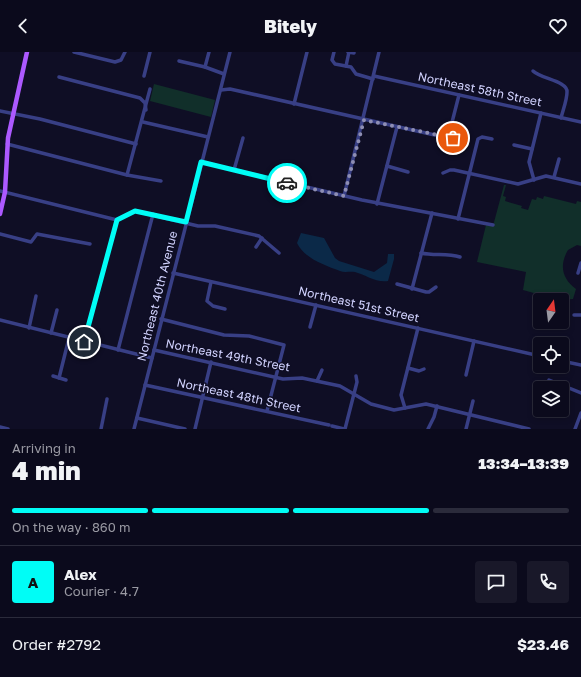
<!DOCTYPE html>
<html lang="en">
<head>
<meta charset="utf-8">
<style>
  body { margin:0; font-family:"Golos Text",sans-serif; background:#191829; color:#f1f3f6; height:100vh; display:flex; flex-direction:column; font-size:15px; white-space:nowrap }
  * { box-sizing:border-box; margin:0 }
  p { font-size:13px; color:#9a9aa3 }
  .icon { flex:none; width:22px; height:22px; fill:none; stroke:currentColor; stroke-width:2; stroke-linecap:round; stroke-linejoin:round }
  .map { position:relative; height:377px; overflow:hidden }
  .details { display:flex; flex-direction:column; background:#0b0a1c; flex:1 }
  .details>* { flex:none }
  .needle { width:26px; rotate:14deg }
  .tools { position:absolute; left:533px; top:241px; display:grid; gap:8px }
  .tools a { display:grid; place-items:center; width:36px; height:36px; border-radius:4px; background:#0b0a1c; box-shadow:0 2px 6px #0003,0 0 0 1px #2b2b3b; font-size:20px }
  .pin { position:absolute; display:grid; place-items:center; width:34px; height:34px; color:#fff; margin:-17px; border:2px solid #fff; border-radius:50%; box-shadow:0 1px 4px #0007 }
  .courier { position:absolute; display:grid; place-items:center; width:40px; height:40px; margin:-20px; border:3px solid #00fdf6; border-radius:50%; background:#fff; color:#222; box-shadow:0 1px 5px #0007 }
  .summary em { font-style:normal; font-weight:800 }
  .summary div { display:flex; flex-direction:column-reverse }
  .summary { display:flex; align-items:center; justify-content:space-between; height:68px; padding:0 12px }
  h1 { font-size:26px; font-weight:800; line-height:30px }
  .bar { display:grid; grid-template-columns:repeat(4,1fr); gap:6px 4px; align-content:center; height:48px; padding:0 12px }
  .bar i { height:5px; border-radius:3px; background:#2b2b3b }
  .bar .current { background:#00fdf6 }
  .bar p { grid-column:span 4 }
  .line { display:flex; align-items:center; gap:10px; padding:0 12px; border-top:1px solid #2b2b3b }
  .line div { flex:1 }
  .round { display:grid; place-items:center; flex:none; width:42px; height:42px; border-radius:4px; background:#191829 }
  header { display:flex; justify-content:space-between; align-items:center; height:52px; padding:0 12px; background:#0b0a1c; font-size:18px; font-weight:800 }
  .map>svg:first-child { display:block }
</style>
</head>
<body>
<header><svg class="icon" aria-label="back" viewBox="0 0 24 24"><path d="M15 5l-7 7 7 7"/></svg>Bitely<svg class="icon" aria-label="heart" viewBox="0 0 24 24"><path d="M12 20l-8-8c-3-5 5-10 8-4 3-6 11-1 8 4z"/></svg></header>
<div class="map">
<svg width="581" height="377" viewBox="0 0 581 377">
  <rect width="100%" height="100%" fill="#0f0e25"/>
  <g fill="#112f2a">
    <polygon points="154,32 215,48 211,65 150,49"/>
    <path d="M504 133H506L503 144 506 145 505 149 522 154 521 156 528 158 532 147 536 148 537 145 543 147 544 144 576 152 577 149 581 150V194L577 193 568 198C559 213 562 227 576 237L573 247 559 248 523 238 526 220 477 210 486 173 493 174Z"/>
  </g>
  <path fill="#0b2948" d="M301 181 324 186 335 206 339 209 374 220 387 211 388 202H394V207L388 229C376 231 366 223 355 220 350 219 345 221 340 219 324 213 304 206 297 191Z"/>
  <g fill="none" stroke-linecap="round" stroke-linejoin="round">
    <g stroke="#383f85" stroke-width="3.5">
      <polyline points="74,0 115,10 121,8 125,0"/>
      <polyline points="334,0 332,8 335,12 351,15 356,22 373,27"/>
      <polyline points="348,0 354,1"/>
      <polyline points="179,9 205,15 224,22"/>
      <polyline points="346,14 349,0"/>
      <polyline points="205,15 209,0"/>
      <path d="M533 19C541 27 568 29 567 40 567 48 563 58 561 66"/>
      <polyline points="144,24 150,0"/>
      <polyline points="374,24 581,70"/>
      <polyline points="59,25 140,46 145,51 146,58"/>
      <polyline points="221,38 230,37 448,86 461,86"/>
      <polyline points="294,52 307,0"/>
      <polyline points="0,59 40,67 136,92"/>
      <polyline points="143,70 208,85"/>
      <polyline points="448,86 459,43"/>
      <polyline points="7,92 127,123 161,129"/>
      <polyline points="514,93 532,97"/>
      <polyline points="201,110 362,148 493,173"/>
      <polyline points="387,114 408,120"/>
      <polyline points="234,118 243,86"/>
      <polyline points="443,121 450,118 454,118 518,132 546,124 581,132"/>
      <polyline points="127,123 150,37"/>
      <polyline points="554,125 559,107"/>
      <polyline points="534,128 529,110 541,61"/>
      <polyline points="0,139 117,168 135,159 198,174 215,174 259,184 279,201"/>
      <polyline points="344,144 379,0"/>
      <polyline points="377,152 397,75"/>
      <polyline points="458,167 478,87 482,85 492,87"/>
      <polyline points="0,182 31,190 37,182 90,192"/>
      <polyline points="256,195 262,186"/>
      <path d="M421 201C434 204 447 201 460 205"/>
      <polyline points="173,221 540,304"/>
      <polyline points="578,221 581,211"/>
      <polyline points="211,230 207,249 213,254 225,257"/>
      <polyline points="397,232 426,240 429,240 436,235"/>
      <polyline points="412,237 432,161"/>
      <polyline points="574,263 581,263"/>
      <polyline points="161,267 224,283 249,284 284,293 267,359"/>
      <polyline points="0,268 152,306"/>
      <polyline points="310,275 316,253"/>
      <polyline points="29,276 36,244"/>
      <polyline points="51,281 57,258"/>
      <polyline points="84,290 117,168"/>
      <polyline points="118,298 153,162"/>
      <polyline points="154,298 283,327 302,326 340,334 371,352 394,358 426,352 529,377"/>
      <polyline points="562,309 581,313"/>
      <polyline points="563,309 568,290"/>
      <polyline points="408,316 419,319 424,317"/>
      <polyline points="466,323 474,289"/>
      <polyline points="53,324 66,328"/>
      <polyline points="59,326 69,286"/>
      <polyline points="549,328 581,341"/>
      <polyline points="317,329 322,318"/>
      <polyline points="145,333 329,373"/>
      <polyline points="405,356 401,343 418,276"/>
      <polyline points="137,366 185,377"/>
      <polyline points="332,374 344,377"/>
      <polyline points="0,375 8,377"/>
      <polyline points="101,377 107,347"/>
      <polyline points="134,377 230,0"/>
      <polyline points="195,377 211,310"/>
      <polyline points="345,377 357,330 356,324"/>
      <polyline points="428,377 434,365 437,354"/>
      <polyline points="466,377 473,349"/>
      <polyline points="575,377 581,361"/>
    </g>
    <polyline stroke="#ac59ff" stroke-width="4.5" points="0,162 5,140 8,86 27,0"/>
  </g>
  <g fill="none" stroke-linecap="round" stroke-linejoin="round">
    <polyline stroke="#8e8eb3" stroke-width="4" stroke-dasharray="0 7.2" points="287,131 344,144 364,68 453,86"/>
    <polyline stroke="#00fdf6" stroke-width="5" points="84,290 117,168 135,159 186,170 201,110 287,131"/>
  </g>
  <g text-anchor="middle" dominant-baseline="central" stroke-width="3" stroke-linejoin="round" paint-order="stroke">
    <g font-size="12" fill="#d2d3ff" stroke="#0f0e25">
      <text transform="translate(480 37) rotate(12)">Northeast 58th Street</text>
      <text transform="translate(157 244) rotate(-76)">Northeast 40th Avenue</text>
      <text transform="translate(359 252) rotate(13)">Northeast 51st Street</text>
      <text transform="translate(228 303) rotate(11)">Northeast 49th Street</text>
      <text transform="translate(239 343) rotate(12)">Northeast 48th Street</text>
    </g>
  </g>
</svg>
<div class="tools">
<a><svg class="needle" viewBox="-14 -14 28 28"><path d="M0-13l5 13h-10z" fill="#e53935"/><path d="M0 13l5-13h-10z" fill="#9a9aa3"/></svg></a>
<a><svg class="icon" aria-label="locate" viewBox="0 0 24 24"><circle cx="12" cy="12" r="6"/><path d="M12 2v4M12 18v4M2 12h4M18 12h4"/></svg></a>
<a><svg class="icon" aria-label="layers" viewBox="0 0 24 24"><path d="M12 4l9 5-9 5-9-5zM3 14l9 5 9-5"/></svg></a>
</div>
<div class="pin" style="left:453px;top:86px;background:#ea580c"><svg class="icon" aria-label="bag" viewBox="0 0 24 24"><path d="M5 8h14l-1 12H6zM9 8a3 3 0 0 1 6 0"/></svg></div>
<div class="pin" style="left:84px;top:290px;background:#1f2937"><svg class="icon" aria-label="home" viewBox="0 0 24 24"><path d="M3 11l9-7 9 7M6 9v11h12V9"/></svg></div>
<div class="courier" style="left:287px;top:131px"><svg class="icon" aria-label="car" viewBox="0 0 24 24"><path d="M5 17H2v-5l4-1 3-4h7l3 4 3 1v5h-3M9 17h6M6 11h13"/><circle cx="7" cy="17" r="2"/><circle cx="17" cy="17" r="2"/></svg></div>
</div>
<section class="details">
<div class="summary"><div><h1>4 min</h1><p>Arriving in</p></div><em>13:34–13:39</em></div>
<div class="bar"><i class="current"></i><i class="current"></i><i class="current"></i><i></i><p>On the way · 860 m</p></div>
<div class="line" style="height:72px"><b class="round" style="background:#00fdf6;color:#111">A</b><div><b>Alex</b><p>Courier · 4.7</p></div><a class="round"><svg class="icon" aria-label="chat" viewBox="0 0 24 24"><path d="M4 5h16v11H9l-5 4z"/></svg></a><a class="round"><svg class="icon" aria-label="phone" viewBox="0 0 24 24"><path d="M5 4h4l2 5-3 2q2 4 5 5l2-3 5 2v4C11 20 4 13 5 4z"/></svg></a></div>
<div class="line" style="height:52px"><div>Order #2792</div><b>$23.46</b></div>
</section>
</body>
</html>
